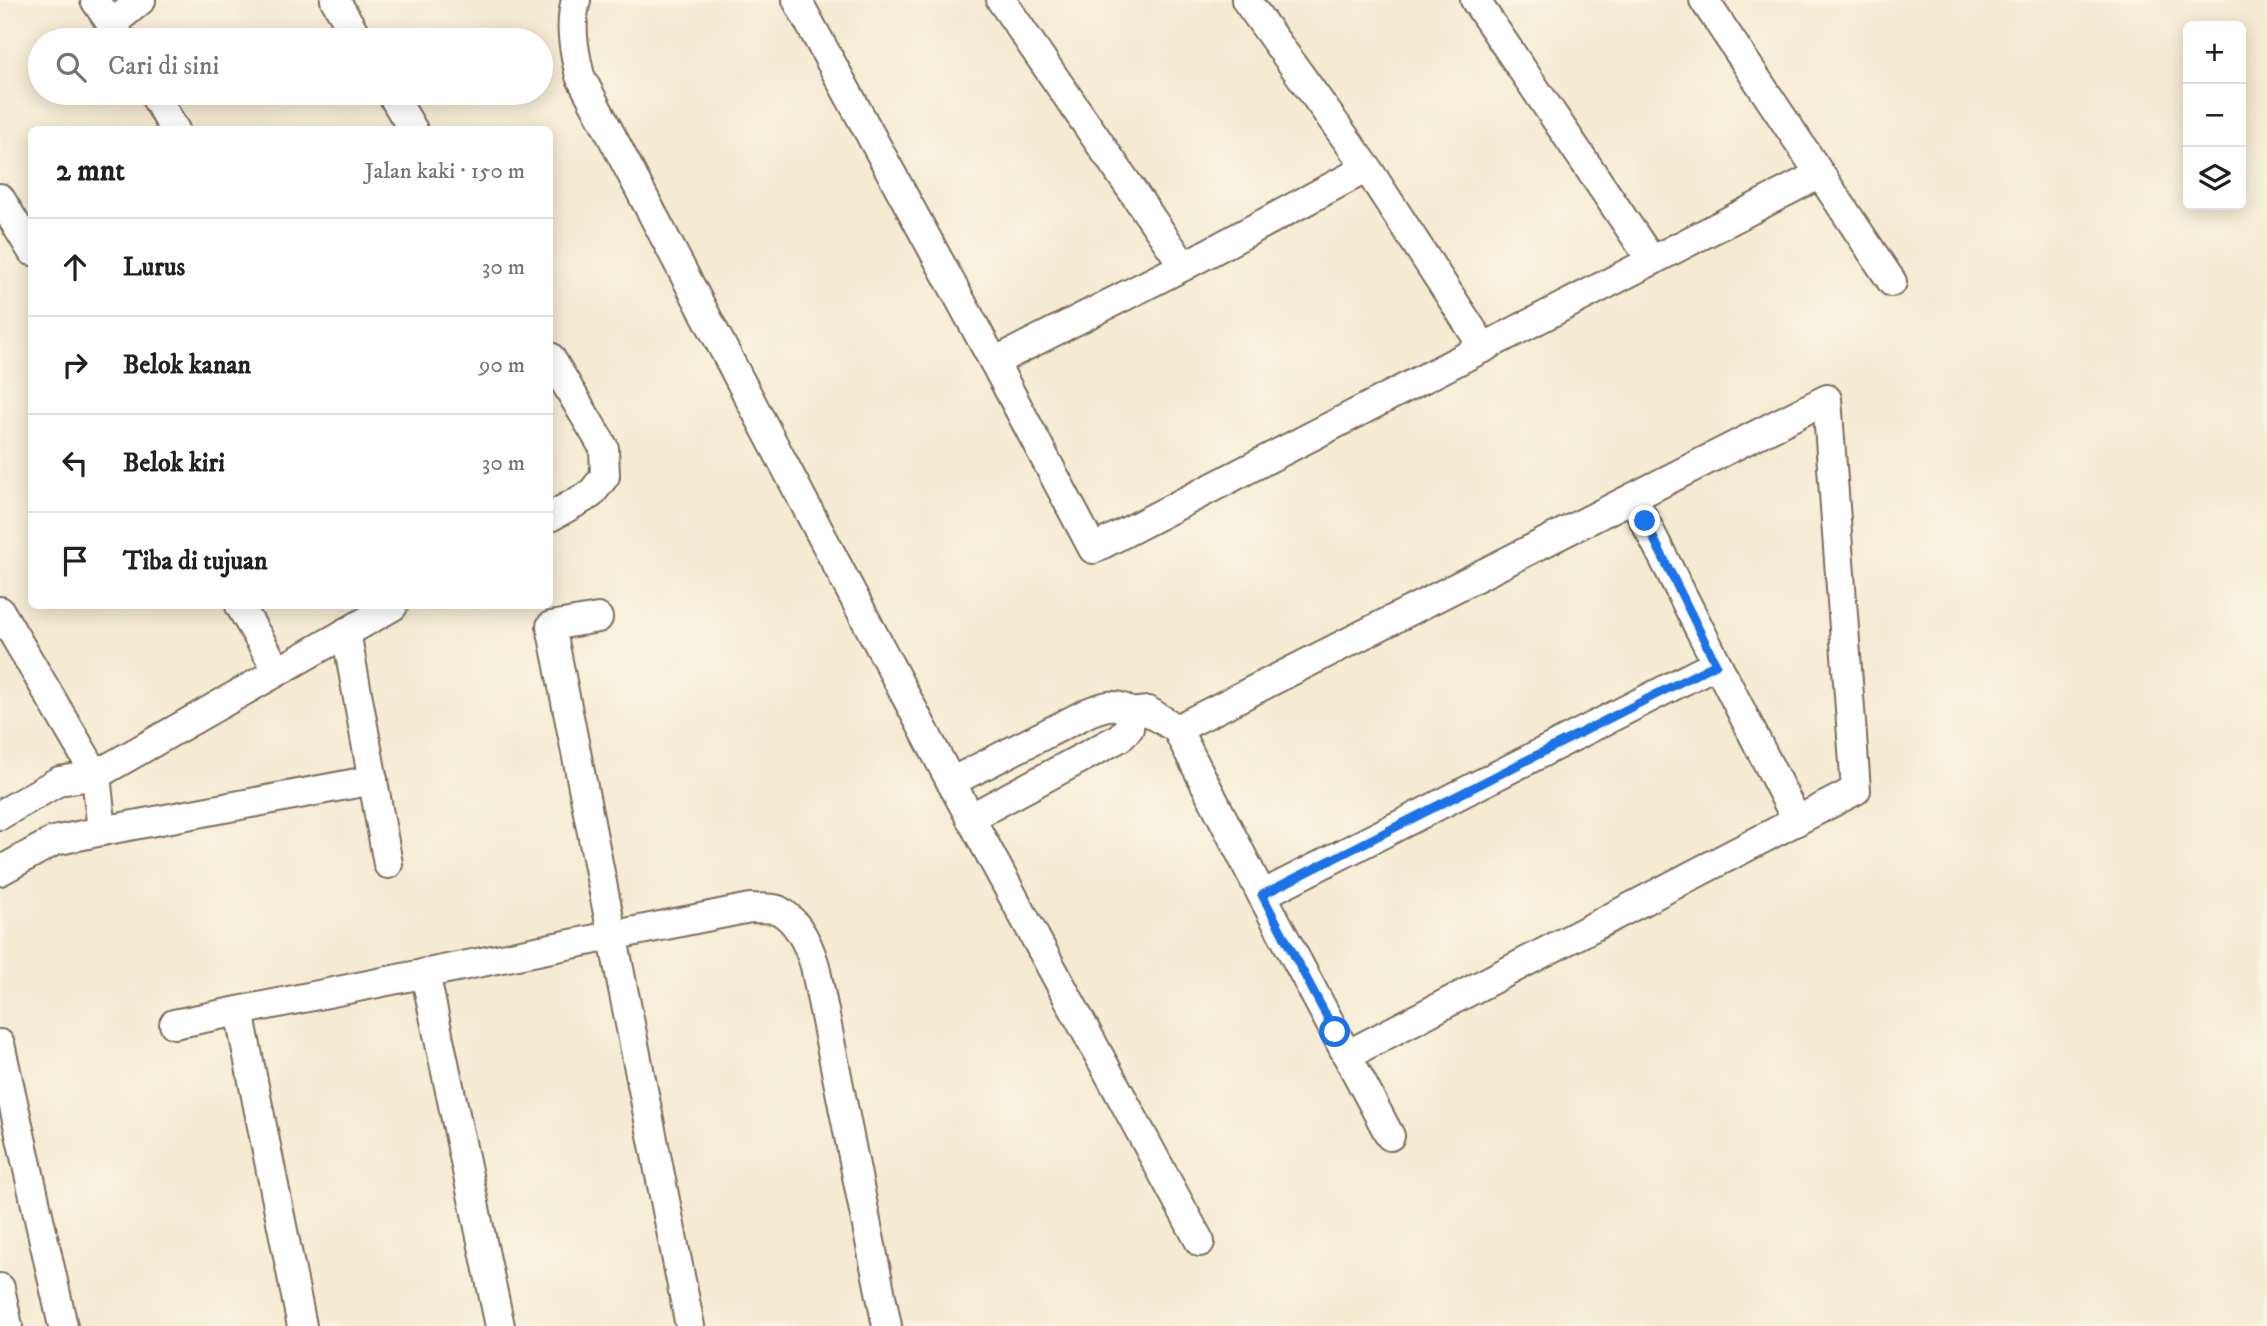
<!DOCTYPE html>
<html lang="id">
<meta charset="utf-8">
<style>
:root{--surface:#fff;--page:#f2f2f2;--text:#202124;--muted:#757577;--line:#e0e0e0}
body{margin:0;font-family:"IM FELL DW Pica",serif;background:var(--page);color:var(--text)}
.controls{position:absolute;right:21px;top:21px;display:grid;overflow:hidden;border-radius:10px;box-shadow:0 4px 18px #0003}
.controls button{width:63px;height:63px;display:grid;place-items:center;padding:0;border:0;border-bottom:2px solid var(--line);background:var(--surface);color:var(--text);font:35px sans-serif}
.stop{position:absolute;width:21px;height:21px;margin:-16px;border:5px solid #1a73e8;border-radius:50%;background:#fff}
.stop.end{background:#1a73e8;border-color:#fff;box-shadow:0 2px 7px #0008}
.list{margin:0;padding:0;list-style:none}
h2{display:flex;justify-content:space-between;align-items:center;height:91px;margin:0;padding:0 28px;font-size:30px}
h2 small{font-size:23px;font-weight:400;color:var(--muted)}
.list li{display:grid;grid-template-columns:46px 1fr auto;gap:21px;align-items:center;box-sizing:border-box;height:98px;padding:0 28px;border-top:2px solid var(--line)}
.list b{display:block;font-size:26px;white-space:nowrap}
.list em{font-size:23px;font-style:normal;color:var(--muted)}
.icon{flex:none;width:38px;height:38px;fill:none;stroke:currentColor;stroke-width:2;stroke-linecap:round;stroke-linejoin:round}
.map{position:relative;flex:none;width:2267px;height:1326px;overflow:hidden}
.search{position:absolute;background:var(--surface);box-shadow:0 4px 18px #0003;left:28px;top:28px;width:525px;height:77px;display:flex;align-items:center;gap:18px;box-sizing:border-box;padding:0 24px;border-radius:38px;color:var(--muted);font-size:26px}
.panel{position:absolute;background:var(--surface);box-shadow:0 4px 18px #0003;left:28px;top:126px;width:525px;height:483px;border-radius:10px}
.map>svg:first-child{display:block}
.lines{fill:none;stroke-linecap:round;stroke-linejoin:round}
.minor-casing{stroke:#7c6d5d;stroke-width:32}
.minor{stroke:#fff;stroke-width:28}
.route{stroke:#1a73e8;stroke-width:9}
</style>
<div class="map">
<svg width="2267" height="1326" viewBox="0 0 2267 1326">
<rect width="100%" height="100%" fill="#fcf5e5"/>
<filter id="ink" filterUnits="userSpaceOnUse"><feTurbulence type="fractalNoise" baseFrequency=".0143" numOctaves="2"/><feDisplacementMap in="SourceGraphic" scale="14" xChannelSelector="R" yChannelSelector="G"/><feConvolveMatrix kernelMatrix="1 2 1 2 8 2 1 2 1" color-interpolation-filters="sRGB"/></filter>
<filter id="wash" filterUnits="userSpaceOnUse"><feTurbulence type="fractalNoise" baseFrequency=".00686" numOctaves="4" result="noise"/><feDisplacementMap in="SourceGraphic" scale="28" xChannelSelector="R" yChannelSelector="G"/><feGaussianBlur stdDeviation="1.57" result="paint"/><feColorMatrix in="noise" values="0 0 0 0 0 0 0 0 0 0 0 0 0 0 0 0 0 1.4 0 .05"/><feComposite in="paint" operator="in"/></filter>
<g filter="url(#wash)">
<rect width="100%" height="100%" fill="#f5ead2"/>
</g>
<g filter="url(#ink)">
<g class="lines">
<defs>
<g id="minor">
<polyline points="95,0 122,40"/>
<polyline points="335,0 359,40"/>
<path d="M 576,0 C 569,26 574,50 580,76 L 951,782 L 1200,1242"/>
<polyline points="797,0 994,362 1093,549 1820,174"/>
<polyline points="1001,0 1184,266"/>
<polyline points="1246,0 1367,168 1484,348"/>
<polyline points="1475,0 1652,261"/>
<polyline points="1704,0 1892,282"/>
<polyline points="112,24 141,0"/>
<polyline points="153,93 175,130"/>
<polyline points="391,93 413,130"/>
<polyline points="0,198 32,251"/>
<polyline points="550,357 604,448 605,476 591,494 550,517"/>
<polyline points="994,362 1184,266 1367,168"/>
<polyline points="1633,498 1797,821"/>
<polyline points="240,606 278,671"/>
<polyline points="0,611 96,775 393,606"/>
<polyline points="598,618 551,626 690,1326"/>
<polyline points="346,632 388,864"/>
<polyline points="1177,729 1827,399 1856,790 1347,1055"/>
<path d="M 951,782 L 1089,712 C 1104,706 1117,701 1130,713 L 1148,711 L 1177,729 L 1262,895 L 1390,1136"/>
<polyline points="0,815 59,781 96,775 102,831 373,780"/>
<polyline points="970,818 1119,738 1129,728 1130,713"/>
<polyline points="0,871 54,841 102,831"/>
<polyline points="1262,895 1716,664"/>
<polyline points="425,973 500,1326"/>
<polyline points="239,1011 302,1326"/>
<path d="M 174,1024 L 750,908 C 758,909 770,907 778,910 C 798,920 809,946 815,966 L 887,1326"/>
<polyline points="0,1044 63,1326"/>
<polyline points="0,1288 8,1326"/>
</g>
</defs>
<use href="#minor" class="minor-casing"/>
<use href="#minor" class="minor"/>
</g>
</g>
<g class="lines" filter="url(#ink)">
<polyline class="route" points="1335,1032 1262,895 1716,664 1645,521"/>
</g>
</svg>
<div class="controls">
<button>+</button>
<button>−</button>
<button><svg class="icon" aria-label="layers" viewBox="0 0 24 24"><path d="M12 4l9 5-9 5-9-5zM3 14l9 5 9-5"/></svg></button>
</div>
<div class="stop" style="left:1335px;top:1032px"></div>
<div class="stop end" style="left:1645px;top:521px"></div>
<div class="search"><svg class="icon" aria-label="search" viewBox="0 0 24 24"><circle cx="10" cy="10" r="6"/><path d="M15 15l6 6"/></svg>Cari di sini</div>
<section class="panel">
<h2>2 mnt<small>Jalan kaki · 150 m</small></h2>
<ul class="list">
<li><svg class="icon" aria-label="ahead" viewBox="0 0 24 24"><path d="M12 20V5M6 11l6-6 6 6"/></svg><div><b>Lurus</b></div><em>30 m</em></li>
<li><svg class="icon" aria-label="right" viewBox="0 0 24 24"><path d="M7 20v-9h11M14 6l5 5-5 5"/></svg><div><b>Belok kanan</b></div><em>90 m</em></li>
<li><svg class="icon" aria-label="left" viewBox="0 0 24 24"><path d="M17 20v-9H6M10 6l-5 5 5 5"/></svg><div><b>Belok kiri</b></div><em>30 m</em></li>
<li><svg class="icon" aria-label="arrive" viewBox="0 0 24 24"><path d="M6 21V4h12l-3 4 3 4H6"/></svg><div><b>Tiba di tujuan</b></div></li>
</ul>
</section>
</div>
